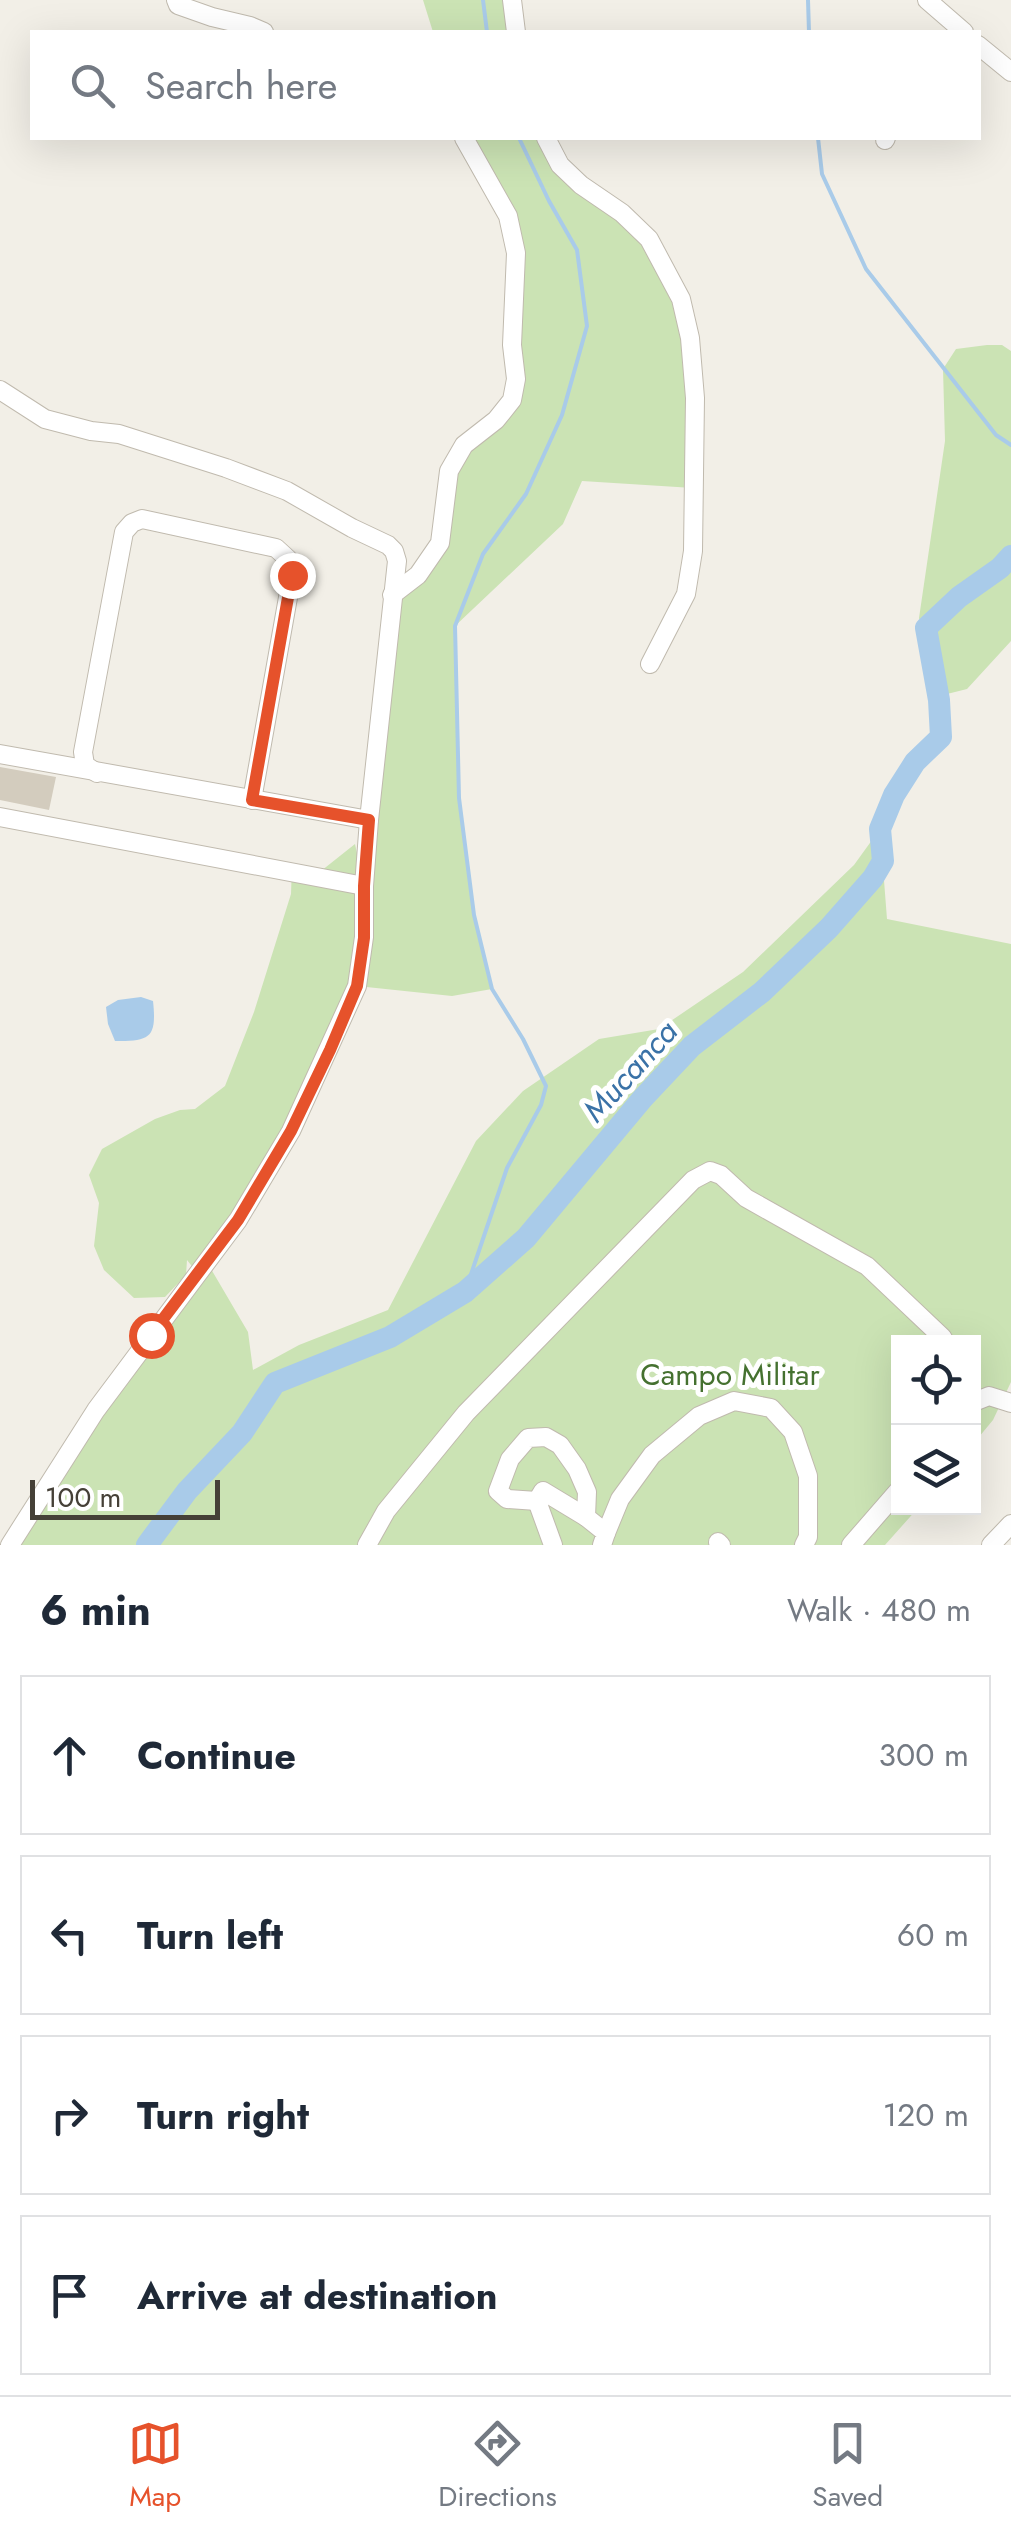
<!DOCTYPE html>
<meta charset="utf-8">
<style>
:root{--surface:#fff;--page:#f6f6f7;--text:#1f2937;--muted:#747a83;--line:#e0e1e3;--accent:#e6522b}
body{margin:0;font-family:Jost,sans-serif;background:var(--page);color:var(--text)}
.controls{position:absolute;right:30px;bottom:30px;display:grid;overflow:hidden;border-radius:0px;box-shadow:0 10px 40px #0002}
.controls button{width:90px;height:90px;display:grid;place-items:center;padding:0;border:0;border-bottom:2px solid var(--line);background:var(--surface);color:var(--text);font:50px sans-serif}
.scale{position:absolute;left:30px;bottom:25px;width:190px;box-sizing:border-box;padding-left:10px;border:5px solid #454037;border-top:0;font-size:28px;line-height:35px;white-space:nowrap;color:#454037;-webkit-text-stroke:8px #fff;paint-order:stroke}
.stop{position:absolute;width:30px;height:30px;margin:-22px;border:8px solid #e6522b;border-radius:50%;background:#fff}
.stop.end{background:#e6522b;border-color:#fff;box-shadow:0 2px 10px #0008}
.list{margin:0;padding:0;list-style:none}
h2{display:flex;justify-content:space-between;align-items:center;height:130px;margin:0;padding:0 40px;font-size:42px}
h2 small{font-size:32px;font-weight:400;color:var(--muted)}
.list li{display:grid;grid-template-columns:65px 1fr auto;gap:30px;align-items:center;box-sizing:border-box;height:160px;margin:0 20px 20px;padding:0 20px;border:2px solid var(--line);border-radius:0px}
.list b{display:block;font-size:38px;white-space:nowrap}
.list em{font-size:32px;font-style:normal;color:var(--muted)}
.icon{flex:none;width:55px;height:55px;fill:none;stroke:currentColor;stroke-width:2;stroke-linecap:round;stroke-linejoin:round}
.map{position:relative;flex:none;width:1011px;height:1545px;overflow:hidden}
.search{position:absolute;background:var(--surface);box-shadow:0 10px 40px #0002;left:30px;right:30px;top:30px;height:110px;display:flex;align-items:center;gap:25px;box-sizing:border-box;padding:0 35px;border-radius:0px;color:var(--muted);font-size:38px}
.sheet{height:850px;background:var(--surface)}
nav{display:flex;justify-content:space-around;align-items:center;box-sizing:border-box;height:140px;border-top:2px solid var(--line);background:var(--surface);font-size:28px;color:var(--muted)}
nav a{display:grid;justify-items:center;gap:5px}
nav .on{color:var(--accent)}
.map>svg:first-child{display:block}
.green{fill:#cbe3b4}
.water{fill:#a9cbe9}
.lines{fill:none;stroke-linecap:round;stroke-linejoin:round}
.stream{stroke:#a9cbe9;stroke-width:4}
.river{stroke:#a9cbe9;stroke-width:22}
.building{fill:#d3ccbe}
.minor-casing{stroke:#c0baae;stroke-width:20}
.minor{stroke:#fff;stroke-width:18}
.route{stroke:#e6522b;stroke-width:12}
.labels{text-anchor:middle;stroke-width:10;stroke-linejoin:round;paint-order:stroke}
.park-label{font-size:30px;fill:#457130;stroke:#fff}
.water-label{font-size:32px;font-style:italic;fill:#3a72a7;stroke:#fff}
</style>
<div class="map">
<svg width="1011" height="1545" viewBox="0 0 1011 1545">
<rect width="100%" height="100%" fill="#f2efe7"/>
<g class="green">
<polygon points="423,0 512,0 516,32 433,32"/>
<polygon points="467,138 546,138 560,165 622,213 681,299 693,488 582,481 563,524 455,626 459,798 474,915 492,989 452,996 357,986 211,1269 248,1332 253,1370 299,1345 388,1310 476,1141 523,1091 599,1039 659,1029 743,972 854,865 880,829 887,919 1011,944 1011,1382 993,1420 974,1443 974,1342 898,1342 898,1508 918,1508 885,1545 10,1545 198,1274 187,1260 186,1275 165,1297 134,1298 104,1270 94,1246 99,1203 89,1175 102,1149 155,1119 180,1110 195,1109 225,1086 254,1012 291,894 292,865 321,871 355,844 363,881 392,595 440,543 449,471 512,400 516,253"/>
<polygon points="987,345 1002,345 1011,351 1011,641 967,689 939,696 919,618 945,441 943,369 956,349"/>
</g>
<path class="water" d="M 141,997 L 153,1001 C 157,1038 150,1041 115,1041 L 108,1024 L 106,1007 L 118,1000 Z"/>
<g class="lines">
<g class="stream">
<polyline points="483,0 487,32"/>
<polyline points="808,0 809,32"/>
<polyline points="818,138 822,174 866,269 996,435 1011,445"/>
<polyline points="465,1292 507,1168 541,1105 546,1086 523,1039 492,989 474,915 459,798 455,626 483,554 526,494 562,415 587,326 577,250 549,201 519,138"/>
</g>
<polyline class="river" points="147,1545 187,1491 242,1433 275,1383 390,1337 465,1292 526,1238 643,1098 692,1046 762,992 829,928 873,878 883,861 880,829 894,795 915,762 941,737 939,700 926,628 959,597 1000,568 1011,556"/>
</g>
<polygon class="building" points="0,767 56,777 49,810 0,800"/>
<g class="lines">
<defs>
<g id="minor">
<polyline points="176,0 178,5 212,17 250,26 264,32"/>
<polyline points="512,0 516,32"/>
<polyline points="927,0 964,32"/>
<polyline points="978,45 1011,72"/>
<polyline points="546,138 560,165 581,185 622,213 649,239 681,299 690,338 695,398 693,551 686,594 650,664"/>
<polyline points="885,140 886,138"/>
<polyline points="0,390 45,419 91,431 119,434 226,468 287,491 352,528 388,545 394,551 397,561 369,820 364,886 364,937 357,986 291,1131 238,1220 96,1410 10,1545"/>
<polyline points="392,595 418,575 440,543 449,471 464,445 496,420 512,400 516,379 512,345 516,253 508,216 464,138"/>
<polyline points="0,754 369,820"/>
<polyline points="97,773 85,765 83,752 124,532 132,523 142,519 276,548 288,559 292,575 252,800"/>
<polyline points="0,817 364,886"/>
<polyline points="974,1402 989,1396 1011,1403"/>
<polyline points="537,1501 507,1499 498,1491 510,1459 528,1438 546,1437 560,1445 577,1469 587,1492 586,1517 606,1533 602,1545"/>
<polyline points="606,1533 620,1499 652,1455 699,1416 734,1401 771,1408 793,1432 808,1476 808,1537 804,1545"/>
<polyline points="718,1542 721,1545"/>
<polyline points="367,1545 386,1511 466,1413 693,1180 710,1171 721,1175 746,1198 867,1266 942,1337 945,1342"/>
<polyline points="553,1545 537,1501 543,1491 586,1517"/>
<polyline points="851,1545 898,1491"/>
<polyline points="991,1545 1011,1524"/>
</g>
</defs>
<use href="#minor" class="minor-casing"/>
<use href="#minor" class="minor"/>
</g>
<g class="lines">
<polyline class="route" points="151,1335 238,1220 291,1131 330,1050 357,986 364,938 364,886 369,820 252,800 292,575"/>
</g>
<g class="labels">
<g class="park-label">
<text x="730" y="1385">Campo Militar</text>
</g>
<g class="water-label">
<text transform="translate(630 1071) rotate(-48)" y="11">Mucanca</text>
</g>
</g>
</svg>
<div class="controls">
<button><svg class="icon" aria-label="locate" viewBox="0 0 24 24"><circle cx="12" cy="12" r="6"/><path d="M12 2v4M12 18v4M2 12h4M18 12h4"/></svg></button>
<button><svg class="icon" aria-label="layers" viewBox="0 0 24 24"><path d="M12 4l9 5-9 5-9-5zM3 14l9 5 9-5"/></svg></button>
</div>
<div class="scale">100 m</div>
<div class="stop" style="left:151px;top:1335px"></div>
<div class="stop end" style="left:292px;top:575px"></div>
<div class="search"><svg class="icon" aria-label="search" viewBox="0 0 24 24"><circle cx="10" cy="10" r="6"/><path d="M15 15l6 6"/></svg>Search here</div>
</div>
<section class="sheet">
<h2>6 min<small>Walk · 480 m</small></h2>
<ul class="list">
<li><svg class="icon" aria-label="ahead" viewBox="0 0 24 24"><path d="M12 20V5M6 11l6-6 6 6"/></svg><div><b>Continue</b></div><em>300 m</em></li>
<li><svg class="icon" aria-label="left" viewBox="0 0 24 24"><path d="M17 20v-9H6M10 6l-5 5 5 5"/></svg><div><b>Turn left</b></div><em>60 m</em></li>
<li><svg class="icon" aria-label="right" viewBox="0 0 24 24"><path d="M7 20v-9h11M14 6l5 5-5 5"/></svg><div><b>Turn right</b></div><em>120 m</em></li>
<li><svg class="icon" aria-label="arrive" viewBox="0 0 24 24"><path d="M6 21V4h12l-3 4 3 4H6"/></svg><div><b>Arrive at destination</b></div></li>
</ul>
</section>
<nav>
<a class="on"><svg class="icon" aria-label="map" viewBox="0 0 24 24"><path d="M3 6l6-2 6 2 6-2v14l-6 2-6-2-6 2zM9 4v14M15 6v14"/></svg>Map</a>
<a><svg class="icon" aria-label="directions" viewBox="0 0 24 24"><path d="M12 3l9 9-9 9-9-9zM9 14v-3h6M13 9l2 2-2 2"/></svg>Directions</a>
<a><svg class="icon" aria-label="saved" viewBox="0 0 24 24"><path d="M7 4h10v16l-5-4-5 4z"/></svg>Saved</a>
</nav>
